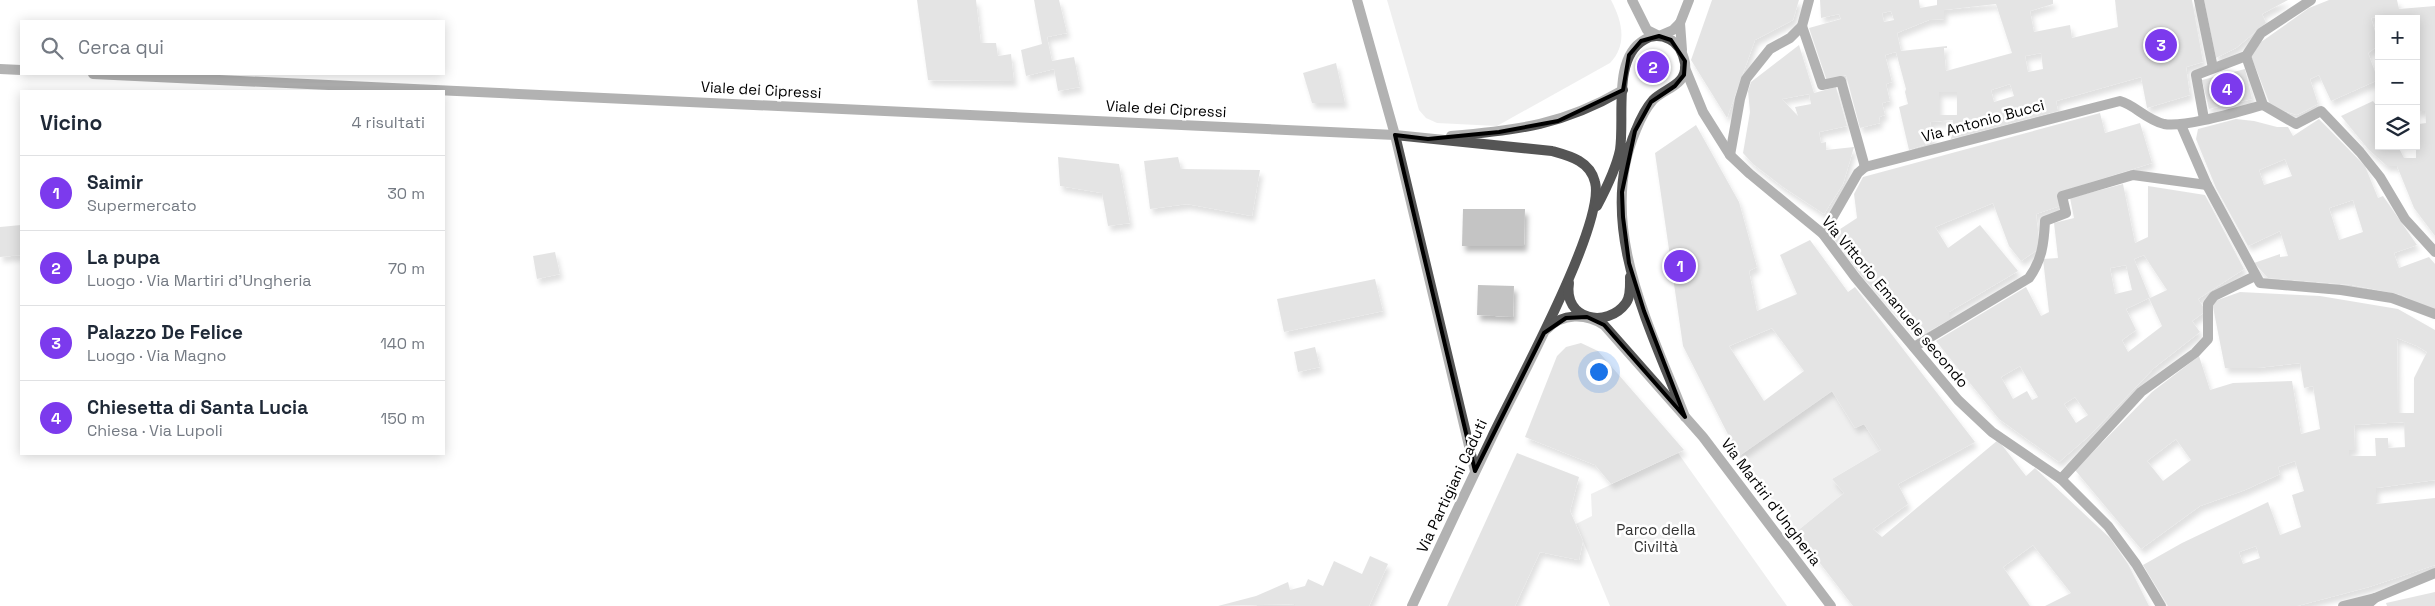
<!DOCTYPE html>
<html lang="it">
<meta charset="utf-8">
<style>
:root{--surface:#fff;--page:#f6f6f7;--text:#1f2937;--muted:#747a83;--line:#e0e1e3;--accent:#7c3aed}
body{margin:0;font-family:"Space Grotesk",sans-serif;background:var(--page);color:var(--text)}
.controls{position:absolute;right:15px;top:15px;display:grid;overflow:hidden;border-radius:0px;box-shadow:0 2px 12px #0003}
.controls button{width:45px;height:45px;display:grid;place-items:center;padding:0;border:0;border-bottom:1px solid var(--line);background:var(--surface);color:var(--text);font:25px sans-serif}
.you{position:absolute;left:1598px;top:371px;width:18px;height:18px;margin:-12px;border:4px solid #fff;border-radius:50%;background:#1a73e8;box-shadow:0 0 0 8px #1a73e833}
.badge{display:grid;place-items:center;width:32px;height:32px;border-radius:50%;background:var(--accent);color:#fff;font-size:16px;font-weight:700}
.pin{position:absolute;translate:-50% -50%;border:2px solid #fff;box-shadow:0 1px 5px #0006}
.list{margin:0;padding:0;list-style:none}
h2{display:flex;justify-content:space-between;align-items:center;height:65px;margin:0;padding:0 20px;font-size:21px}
h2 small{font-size:16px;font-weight:400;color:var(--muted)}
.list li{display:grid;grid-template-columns:32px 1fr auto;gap:15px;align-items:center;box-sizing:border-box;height:75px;padding:0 20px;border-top:1px solid var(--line)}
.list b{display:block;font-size:19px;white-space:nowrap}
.list p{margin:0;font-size:16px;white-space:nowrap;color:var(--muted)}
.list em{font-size:16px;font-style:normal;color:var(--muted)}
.icon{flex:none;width:28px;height:28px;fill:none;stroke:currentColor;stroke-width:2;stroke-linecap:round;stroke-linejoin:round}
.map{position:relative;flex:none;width:2435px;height:606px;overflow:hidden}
.search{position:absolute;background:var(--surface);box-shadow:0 2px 12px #0003;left:20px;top:20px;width:425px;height:55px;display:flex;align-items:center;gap:12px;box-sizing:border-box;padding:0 18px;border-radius:0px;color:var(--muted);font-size:19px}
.panel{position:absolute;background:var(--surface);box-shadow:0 2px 12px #0003;left:20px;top:90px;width:425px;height:365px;border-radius:0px}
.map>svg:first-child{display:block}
.green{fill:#dcdcdc}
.building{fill:#c4c4c4;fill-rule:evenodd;filter:url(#shadow)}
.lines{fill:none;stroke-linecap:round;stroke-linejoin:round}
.pedestrian{stroke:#555;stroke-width:10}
.minor{stroke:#555;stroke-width:10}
.tertiary{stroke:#555;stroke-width:10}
.marked{fill:none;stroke:#000;stroke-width:4;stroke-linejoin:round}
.labels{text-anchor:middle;stroke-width:5;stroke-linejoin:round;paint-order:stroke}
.street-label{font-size:15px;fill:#000;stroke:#fff}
.park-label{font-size:15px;fill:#333;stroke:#fff}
</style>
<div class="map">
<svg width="2435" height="606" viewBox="0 0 2435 606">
<defs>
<filter id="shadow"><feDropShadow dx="3" dy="5.5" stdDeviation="2.5" flood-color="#0004"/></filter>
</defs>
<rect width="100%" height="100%" fill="#fff"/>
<g class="green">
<path d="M 1387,0 L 1611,0 C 1622,21 1628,44 1610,63 L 1497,126 L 1437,123 L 1426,118 L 1419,110 Z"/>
<polygon points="1832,391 1855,428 1864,424 1881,450 1832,479 1844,493 1796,532 1739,456"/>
<polygon points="1678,453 1787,606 1610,606 1576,524 1592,516 1591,494"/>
</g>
<g class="building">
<polygon points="917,0 976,0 981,43 996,43 998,56 1011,54 1014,81 928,80"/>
<polygon points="1034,0 1059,0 1067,33 1047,37 1052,61 1074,57 1080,87 1058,91 1054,69 1026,76 1021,50 1042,44"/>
<polygon points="1712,0 1799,0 1793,20 1755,40 1727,118 1691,60"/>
<path d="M 1820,0 L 1919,0 L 1920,8 L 1937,5 L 1937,0 L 2053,0 L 2053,4 L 2030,11 L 2034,32 L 2070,25 L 2072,38 L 2118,27 L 2115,0 L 2192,0 L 2203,62 L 2186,67 L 2190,95 L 2147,108 L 2141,77 L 2056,101 L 2058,111 L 1951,139 L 1953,120 L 1930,122 L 1933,142 L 1909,150 L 1899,107 L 1908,104 L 1905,92 L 1906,89 L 1896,52 L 1885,55 L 1892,82 L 1886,84 L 1890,101 L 1882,103 L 1885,115 L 1879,117 L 1880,123 L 1860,128 L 1846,75 L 1827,81 L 1809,28 L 1841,19 L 1839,14 L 1821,18 ZM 1996,4 L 2012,53 L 1946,71 L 1944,48 L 1947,48 L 1947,46 L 1901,51 L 1897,33 L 1929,20 L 1944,19 L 1944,10 ZM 1891,11 L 1894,20 L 1884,22 L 1882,13 ZM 2041,53 L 2043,69 L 2028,72 L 2025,56 ZM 2010,84 L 2014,96 L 1994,102 L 1991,90 ZM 1939,92 L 1957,92 L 1957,115 L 1939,115 Z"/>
<polygon points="2204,0 2288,0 2262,14 2266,23 2236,48 2216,58"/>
<polygon points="2329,0 2397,0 2399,9 2435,6 2435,236 2414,208 2397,166 2387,166 2368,149 2341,116 2373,101 2379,109 2379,146 2398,146 2404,158 2416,158 2416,140 2420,140 2419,124 2426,123 2425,111 2416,111 2416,19 2381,19 2381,16 2371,18 2379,45 2368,53 2378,80 2331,101 2319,75 2310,79 2318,104 2297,115 2271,107 2251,56 2261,42 2309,8"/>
<path d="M 1799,45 L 1814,93 L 1836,87 L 1847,126 L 1819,132 L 1821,143 L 1826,142 L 1826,150 L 1854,147 L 1843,184 L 1824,214 L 1783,187 L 1753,164 L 1743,153 L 1750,112 L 1748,91 L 1751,82 ZM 1809,94 L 1811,104 L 1795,107 L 1798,116 L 1782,99 Z"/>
<polygon points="1336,63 1345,103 1312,103 1303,73"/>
<polygon points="2245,69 2252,99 2209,109 2202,80"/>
<polygon points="2100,113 2105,133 2140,123 2152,163 2057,193 2060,206 2036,214 2040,248 2021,261 2009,246 1993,203 1935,227 1948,248 1980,225 2018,271 1949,312 1949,320 1918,337 1862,277 1831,235 1857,218 1854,194 1863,177"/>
<path d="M 2236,119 L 2254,121 L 2277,127 L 2288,127 L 2293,136 L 2319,119 L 2365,166 L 2378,198 L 2383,196 L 2417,245 L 2394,253 L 2399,268 L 2429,257 L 2435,264 L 2435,313 L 2402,295 L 2352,285 L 2268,278 L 2254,263 L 2280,254 L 2280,257 L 2288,256 L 2280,231 L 2248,246 L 2216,188 L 2196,139 L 2198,129 ZM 2285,159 L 2292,176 L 2264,185 L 2259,170 ZM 2353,200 L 2363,232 L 2339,240 L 2329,208 Z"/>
<path d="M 1696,125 L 1739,202 L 1757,267 L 1749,271 L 1757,311 L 1797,294 L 1780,255 L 1810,240 L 1848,292 L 1855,287 L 1975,442 L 1898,484 L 1908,504 L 1873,529 L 1882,537 L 1998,440 L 2026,476 L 2035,468 L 2110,538 L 2128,564 L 2149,606 L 2045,606 L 2071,593 L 2033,545 L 2003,567 L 2030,606 L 1853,606 L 1796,532 L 1844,493 L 1832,479 L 1881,450 L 1864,424 L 1855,428 L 1832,391 L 1739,456 L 1683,346 L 1655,153 ZM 1772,328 L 1804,371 L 1764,401 L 1729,346 Z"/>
<polygon points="1058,157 1119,164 1130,223 1108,226 1102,193 1060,186"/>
<polygon points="1178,157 1181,169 1260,170 1252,216 1187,204 1150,209 1144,161"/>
<path d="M 2123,184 L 2135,243 L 2148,237 L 2148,186 L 2205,195 L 2244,269 L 2198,299 L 2206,311 L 2192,321 L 2200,332 L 2154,368 L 2089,436 L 2059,462 L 1999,419 L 1936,341 L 2026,287 L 2041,316 L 2049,312 L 2043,259 L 2058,258 L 2054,223 L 2074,218 L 2070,198 ZM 2144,255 L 2167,290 L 2150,298 L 2134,259 ZM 2126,265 L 2132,290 L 2115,294 L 2110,268 ZM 2149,298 L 2162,326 L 2128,352 L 2122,340 L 2136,330 L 2126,309 ZM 2020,366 L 2038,397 L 2032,400 L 2027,391 L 2013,399 L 2001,377 ZM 2075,397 L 2088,415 L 2076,423 L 2064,404 Z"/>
<polygon points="1463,209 1525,209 1524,246 1462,246"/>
<polygon points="21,225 21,255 0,257 0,227"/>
<polygon points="555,252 560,274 537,279 533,256"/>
<polygon points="1375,279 1383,311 1284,332 1277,299"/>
<polygon points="1478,285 1514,286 1513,317 1477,315"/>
<path d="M 2240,292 L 2320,296 L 2398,309 L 2435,330 L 2435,480 L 2376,488 L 2376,504 L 2435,498 L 2435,565 L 2369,587 L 2297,606 L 2168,606 L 2143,565 L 2182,543 L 2268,502 L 2280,535 L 2301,527 L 2292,495 L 2304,491 L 2295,461 L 2278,467 L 2280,474 L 2245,490 L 2200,506 L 2141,549 L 2075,470 L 2152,392 L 2199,356 L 2210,390 L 2233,383 L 2292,381 L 2301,434 L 2320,429 L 2313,386 L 2304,388 L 2300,363 L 2257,368 L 2225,368 L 2212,302 ZM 2397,338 L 2417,346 L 2427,352 L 2414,378 L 2414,413 L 2398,413 ZM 2404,422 L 2405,447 L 2388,448 L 2388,438 L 2375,438 L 2376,456 L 2349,456 L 2349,450 L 2355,450 L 2354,425 ZM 2176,439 L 2191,460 L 2163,481 L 2147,461 ZM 2256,546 L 2260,558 L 2243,564 L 2239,552 Z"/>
<polygon points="1581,343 1598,351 1684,450 1611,484 1595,465 1525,437 1557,356 1566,347"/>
<polygon points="1315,347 1320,367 1298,372 1294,352"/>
<polygon points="1517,453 1579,477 1570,511 1583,541 1579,560 1540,552 1515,606 1447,606"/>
<polygon points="1370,556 1388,564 1369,606 1295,606 1295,604 1218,606 1256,596 1288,582 1290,590 1305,586 1308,579 1323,586 1334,561 1362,574"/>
<polygon points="2435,592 2435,606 2387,606 2386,603"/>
</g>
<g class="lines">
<g class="pedestrian">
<polyline points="1802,26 1822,85 1841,81 1865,167"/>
<polyline points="2343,606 2375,598"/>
</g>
<g class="minor">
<polyline points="1357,0 1395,135 1475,471"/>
<polyline points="2199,0 2213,68"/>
<polyline points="2246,56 2263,105 2296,124 2321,111 2360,152 2380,177 2405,219 2435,252"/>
<polyline points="1685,68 1703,112 1730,155 1750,174 1823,234 1855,277 1958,400 1992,432 2061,479 2108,526 2136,564 2161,606"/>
<polyline points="2204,119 2196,75 2246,56 2261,33 2311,0"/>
<polyline points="2181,125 2207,185 2260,283 2341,290 2392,298 2435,314"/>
<polyline points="1730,155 1740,99 1746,79 1770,49 1790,38 1802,26 1809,0"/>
<path d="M 1823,234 L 1858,173 L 1865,167 L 2120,101 C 2135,105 2145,119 2164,124 C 2184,128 2240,111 2263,105"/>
<path d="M 1914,347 L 2029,278 C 2042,260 2044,243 2045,221 L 2066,213 L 2062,196 L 2133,175 L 2207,185"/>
<polyline points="2061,479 2141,392 2195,353 2208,339 2208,304 2214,296 2255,276"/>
<polyline points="2366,606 2375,598 2435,573"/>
</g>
<g class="tertiary">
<polyline points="1632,0 1647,30 1659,36 1673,30 1680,23"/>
<polyline points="1682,50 1680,23 1689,0"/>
<polyline points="0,69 21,70"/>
<path d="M 93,74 L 1395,135 L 1552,151 C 1570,156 1590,161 1595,182 C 1606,224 1513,392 1492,437 C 1465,493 1438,550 1412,606"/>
<path d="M 1451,136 C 1519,130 1563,125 1623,90"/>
<path d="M 1597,206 C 1606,189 1616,169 1620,150 C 1625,118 1612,58 1644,40 C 1651,35 1661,35 1669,39 C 1678,43 1683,53 1685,63 C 1688,85 1665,88 1653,100 C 1646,108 1640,120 1636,130 C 1595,225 1651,329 1685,417"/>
<path d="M 1569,283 C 1563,320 1607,329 1626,303 C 1631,296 1630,285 1630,277"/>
<path d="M 1547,329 C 1562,313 1586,313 1604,325 L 1703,437 L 1831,606"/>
</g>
</g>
<path d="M0 0H2435V606H0ZM 1659,36 L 1671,40 L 1685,61 L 1684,75 L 1675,86 L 1651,102 L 1635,131 L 1622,192 L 1623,217 L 1629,263 L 1644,311 L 1685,417 L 1604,325 L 1587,317 L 1566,318 L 1544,333 L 1475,471 L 1395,135 L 1428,139 L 1499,132 L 1558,121 L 1623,90 L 1629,55 L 1641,41 Z" fill="#fff" fill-opacity=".55" fill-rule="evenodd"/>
<path class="marked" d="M 1659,36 L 1671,40 L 1685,61 L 1684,75 L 1675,86 L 1651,102 L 1635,131 L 1622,192 L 1623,217 L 1629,263 L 1644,311 L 1685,417 L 1604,325 L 1587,317 L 1566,318 L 1544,333 L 1475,471 L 1395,135 L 1428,139 L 1499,132 L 1558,121 L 1623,90 L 1629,55 L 1641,41 Z"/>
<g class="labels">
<g class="street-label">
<text transform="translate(761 90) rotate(3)" y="5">Viale dei Cipressi</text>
<text transform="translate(1166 109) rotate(3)" y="5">Viale dei Cipressi</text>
<text transform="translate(1983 121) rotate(-15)" y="5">Via Antonio Bucci</text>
<text transform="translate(1895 302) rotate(50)" y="5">Via Vittorio Emanuele secondo</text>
<text transform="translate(1452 486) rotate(-65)" y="5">Via Partigiani Caduti</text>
<text transform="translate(1771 502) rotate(53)" y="5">Via Martiri d'Ungheria</text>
</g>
<g class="park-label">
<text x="1656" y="535">Parco della<tspan x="1656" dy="17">Civiltà</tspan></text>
</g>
</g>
</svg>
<div class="controls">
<button>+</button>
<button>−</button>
<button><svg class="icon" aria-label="layers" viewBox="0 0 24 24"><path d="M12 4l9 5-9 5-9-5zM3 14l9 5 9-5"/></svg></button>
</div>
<div class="you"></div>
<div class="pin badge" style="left:1680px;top:266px">1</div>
<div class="pin badge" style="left:1653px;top:67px">2</div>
<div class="pin badge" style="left:2161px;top:45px">3</div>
<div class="pin badge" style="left:2227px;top:89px">4</div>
<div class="search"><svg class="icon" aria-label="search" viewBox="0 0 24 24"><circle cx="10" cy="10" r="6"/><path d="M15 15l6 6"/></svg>Cerca qui</div>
<section class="panel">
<h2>Vicino<small>4 risultati</small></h2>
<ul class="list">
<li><span class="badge">1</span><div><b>Saimir</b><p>Supermercato</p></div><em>30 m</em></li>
<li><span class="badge">2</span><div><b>La pupa</b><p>Luogo · Via Martiri d'Ungheria</p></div><em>70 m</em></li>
<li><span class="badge">3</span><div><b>Palazzo De Felice</b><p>Luogo · Via Magno</p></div><em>140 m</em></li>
<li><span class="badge">4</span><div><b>Chiesetta di Santa Lucia</b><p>Chiesa · Via Lupoli</p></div><em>150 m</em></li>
</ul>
</section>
</div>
